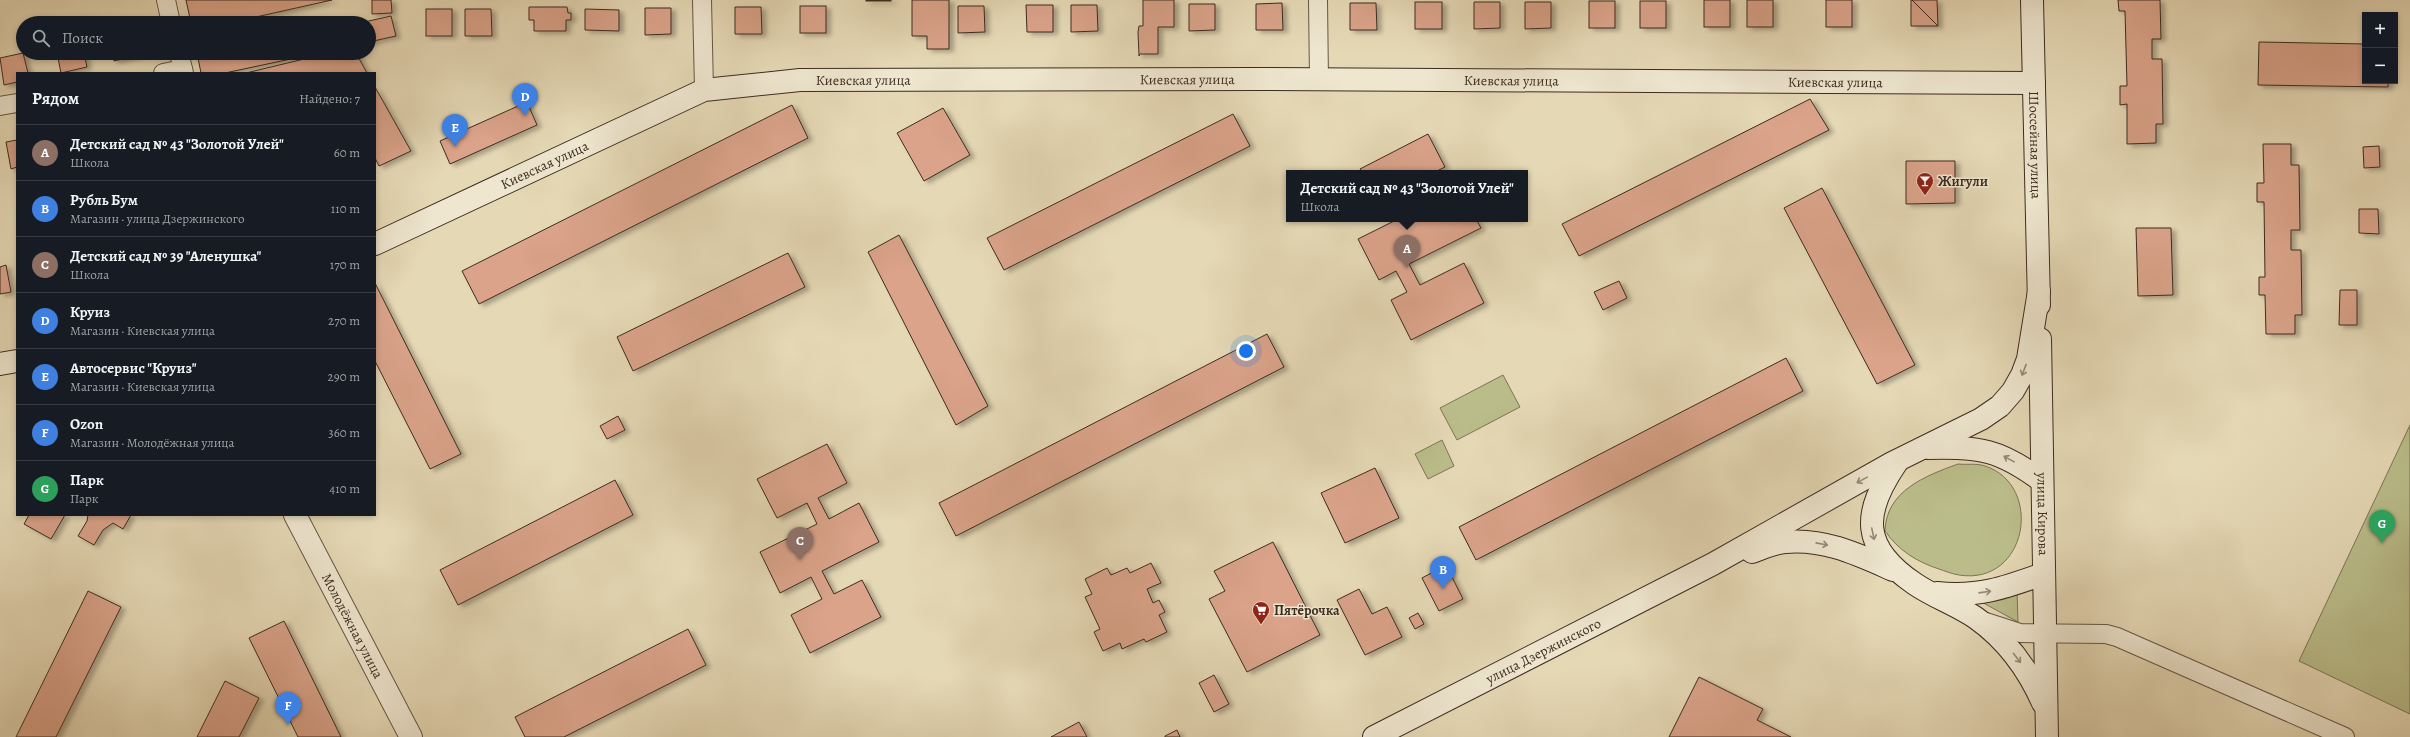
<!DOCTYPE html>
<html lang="ru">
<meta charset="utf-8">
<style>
:root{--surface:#171b24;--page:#20242c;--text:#f1f3f6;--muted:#9ea1a6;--line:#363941;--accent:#1a73e8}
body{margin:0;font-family:Alegreya,serif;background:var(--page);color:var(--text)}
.controls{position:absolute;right:12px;top:12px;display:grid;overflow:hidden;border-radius:0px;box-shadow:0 2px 6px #0003}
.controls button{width:36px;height:36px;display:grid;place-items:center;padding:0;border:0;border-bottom:1px solid var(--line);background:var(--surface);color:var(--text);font:20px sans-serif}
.you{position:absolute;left:1246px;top:351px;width:14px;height:14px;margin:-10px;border:3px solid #fff;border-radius:50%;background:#1a73e8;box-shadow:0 0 0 6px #1a73e833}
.badge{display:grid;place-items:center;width:26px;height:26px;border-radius:50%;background:var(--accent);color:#fff;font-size:13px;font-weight:700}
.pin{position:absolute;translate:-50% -33px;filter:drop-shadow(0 1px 2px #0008)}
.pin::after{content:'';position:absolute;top:21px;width:14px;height:12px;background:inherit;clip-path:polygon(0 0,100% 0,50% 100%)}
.popup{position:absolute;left:1286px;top:170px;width:242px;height:52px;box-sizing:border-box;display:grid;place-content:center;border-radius:0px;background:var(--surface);filter:drop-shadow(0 1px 3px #0005);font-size:13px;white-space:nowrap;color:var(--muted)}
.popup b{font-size:15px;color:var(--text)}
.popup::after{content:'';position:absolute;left:50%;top:100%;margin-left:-8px;border:8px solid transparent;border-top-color:var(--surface)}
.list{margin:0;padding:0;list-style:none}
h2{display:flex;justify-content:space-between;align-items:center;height:52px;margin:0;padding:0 16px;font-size:17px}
h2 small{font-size:13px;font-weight:400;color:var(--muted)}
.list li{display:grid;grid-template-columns:26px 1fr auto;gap:12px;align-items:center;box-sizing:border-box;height:56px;padding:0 16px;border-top:1px solid var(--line)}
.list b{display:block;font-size:15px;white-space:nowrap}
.list p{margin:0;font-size:13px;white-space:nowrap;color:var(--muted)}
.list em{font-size:13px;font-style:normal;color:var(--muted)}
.icon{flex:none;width:22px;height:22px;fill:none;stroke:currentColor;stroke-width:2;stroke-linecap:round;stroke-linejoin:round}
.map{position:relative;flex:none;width:2410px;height:737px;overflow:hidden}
.search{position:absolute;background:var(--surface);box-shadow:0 2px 6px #0003;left:16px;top:16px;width:360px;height:44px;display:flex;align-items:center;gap:10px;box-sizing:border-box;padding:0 14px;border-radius:22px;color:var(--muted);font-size:15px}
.panel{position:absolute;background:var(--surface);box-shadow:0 2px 6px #0003;left:16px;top:72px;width:360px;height:444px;border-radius:0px}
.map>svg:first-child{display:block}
.green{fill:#babd8a;stroke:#7c7454}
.building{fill:#daa38a;stroke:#3d2c1f;filter:url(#shadow)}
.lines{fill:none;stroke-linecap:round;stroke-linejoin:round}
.minor-casing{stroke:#675744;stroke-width:20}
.tertiary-casing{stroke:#675744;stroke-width:24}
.secondary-casing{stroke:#3d2c1f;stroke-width:24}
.minor{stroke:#eee6cf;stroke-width:18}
.tertiary{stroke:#eee6cf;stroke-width:22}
.secondary{stroke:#eee6cf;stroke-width:22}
.oneway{stroke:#968977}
.labels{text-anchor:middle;stroke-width:3;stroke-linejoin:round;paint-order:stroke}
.street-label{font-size:14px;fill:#3d2c1f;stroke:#eee6cf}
.poi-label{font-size:14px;font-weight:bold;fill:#3d2c1f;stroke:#eee6cf;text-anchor:start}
</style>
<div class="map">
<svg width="2410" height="737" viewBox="0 0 2410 737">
<defs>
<filter id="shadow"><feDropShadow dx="4.5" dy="2.5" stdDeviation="2" flood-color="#0004"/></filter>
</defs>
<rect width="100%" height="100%" fill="#e5d8b5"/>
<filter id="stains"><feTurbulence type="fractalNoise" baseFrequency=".005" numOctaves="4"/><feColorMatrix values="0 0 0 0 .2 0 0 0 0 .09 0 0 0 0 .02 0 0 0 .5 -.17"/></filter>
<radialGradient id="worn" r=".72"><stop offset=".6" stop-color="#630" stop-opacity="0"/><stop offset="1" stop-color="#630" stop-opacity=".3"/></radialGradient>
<g class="green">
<polygon points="1503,375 1520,407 1457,440 1440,408"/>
<polygon points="2410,425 2410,714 2299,661"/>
<polygon points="1442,440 1454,466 1428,479 1415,454"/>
<path d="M 1958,464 C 1966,465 1977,463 1985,466 C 2044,485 2028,586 1959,575 C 1952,574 1945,571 1939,569 C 1917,562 1898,550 1885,531 C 1886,491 1925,476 1958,464 Z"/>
<polygon points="2017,591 2018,622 1978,600"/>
</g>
<g class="building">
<polygon points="186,0 332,0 229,23 191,23"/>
<polygon points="372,0 391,0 392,13 372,14"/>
<rect x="866" y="0" width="25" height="1"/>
<polygon points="912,0 949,0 949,49 927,49 927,36 912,36"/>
<polygon points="1143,0 1174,0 1174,27 1158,27 1158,54 1140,54 1139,56 1138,32 1139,26 1143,26"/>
<rect x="1704" y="0" width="26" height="27"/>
<rect x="1747" y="0" width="26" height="27"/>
<rect x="1826" y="0" width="26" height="27"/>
<polygon points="1911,0 1912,0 1938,26 1911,26"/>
<polygon points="1912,0 1937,0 1938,26"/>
<polygon points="2118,0 2160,0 2161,39 2152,39 2152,59 2162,59 2163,124 2156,124 2156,143 2127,144 2127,104 2120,105 2120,86 2127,86 2125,11 2119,11"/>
<rect x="1589" y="1" width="26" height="27"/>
<rect x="1640" y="1" width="26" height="27"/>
<rect x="1415" y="2" width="27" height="27"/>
<polygon points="1474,2 1500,2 1500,28 1474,29"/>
<polygon points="1525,2 1551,2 1551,28 1525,29"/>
<polygon points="1282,3 1283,30 1256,30 1256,4"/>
<polygon points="1350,3 1376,3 1377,30 1350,30"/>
<polygon points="1189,4 1215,4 1215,30 1189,31"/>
<polygon points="1026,5 1053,5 1053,32 1027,32"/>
<polygon points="1071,5 1097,5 1098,31 1071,32"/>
<rect x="800" y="6" width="26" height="27"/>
<polygon points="958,6 984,6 985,32 958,33"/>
<polygon points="529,7 567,7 568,13 571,13 571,20 566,20 566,31 534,31 534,20 529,20"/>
<polygon points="735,7 761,7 762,34 735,34"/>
<polygon points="645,8 671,8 671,34 645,35"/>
<rect x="426" y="9" width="26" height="27"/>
<polygon points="465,9 491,9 492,36 465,36"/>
<polygon points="585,9 619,10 619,31 585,30"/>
<polygon points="391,16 396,36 369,42 369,23 360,23"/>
<polygon points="2259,42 2365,44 2365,81 2388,81 2388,87 2258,85"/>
<polygon points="23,53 28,73 17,73 17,82 4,85 0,58"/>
<polygon points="57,53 84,53 87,67 61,73"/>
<polygon points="112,53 139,53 140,55 114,61"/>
<polygon points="219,53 319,53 225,73 201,73 198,58"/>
<polygon points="329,53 356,53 367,73 246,73"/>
<polygon points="375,87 411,151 379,166 375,158"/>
<polygon points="1810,99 1829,130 1579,256 1562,224"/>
<polygon points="527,102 537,125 450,164 440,141"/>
<polygon points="792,105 808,138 479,304 462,271"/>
<polygon points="943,108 970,155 924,181 897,133"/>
<polygon points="1233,114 1250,146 1004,270 987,238"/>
<polygon points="1428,134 1445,167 1433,173 1363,173 1360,169"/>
<polygon points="17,140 17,167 11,169 6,142"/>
<polygon points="2263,144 2291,144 2291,165 2299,165 2300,230 2291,230 2291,250 2301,250 2302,315 2295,315 2295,334 2266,334 2265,295 2259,295 2259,277 2265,277 2264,202 2257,202 2257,183 2264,183"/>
<polygon points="2379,146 2380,167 2364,168 2363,147"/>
<polygon points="1906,161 1955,161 1955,203 1906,204"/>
<polygon points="1822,188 1915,365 1877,384 1784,208"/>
<polygon points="2359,209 2378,209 2379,234 2359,233"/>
<polygon points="1398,219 1476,219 1481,228 1409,264 1420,285 1464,263 1484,303 1411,340 1391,300 1407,292 1396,271 1379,280 1358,239"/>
<polygon points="2136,228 2171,228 2173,295 2138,296"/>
<polygon points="899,235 988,406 956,425 868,252"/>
<polygon points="788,253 805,287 633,371 617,337"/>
<polygon points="6,265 11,292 0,294 0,267"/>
<polygon points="1619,281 1627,298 1603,310 1594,292"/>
<polygon points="375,283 461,454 430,469 375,361"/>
<polygon points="2340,290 2357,290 2357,325 2339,325"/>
<polygon points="1267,334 1284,367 956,536 939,503"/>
<polygon points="1786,358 1803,391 1476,560 1459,527"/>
<polygon points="618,416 625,430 607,439 600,426"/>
<polygon points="827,444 847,483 818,498 829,519 859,503 879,542 822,571 834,594 862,580 881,617 810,653 791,615 822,599 811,577 780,593 760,552 817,524 807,503 777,518 757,479"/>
<polygon points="1375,468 1399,518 1345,543 1321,493"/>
<polygon points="615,480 633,515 458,605 440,570"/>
<polygon points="29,515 65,515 51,539 24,524"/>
<polygon points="88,515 131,515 123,529 113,523 103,530 94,545 78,536 87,521"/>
<polygon points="1273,542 1320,635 1247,672 1209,599 1225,591 1214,571"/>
<polygon points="1151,563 1161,583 1147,589 1153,603 1159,600 1165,612 1159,615 1167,632 1146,642 1144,639 1122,649 1120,643 1103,651 1094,632 1100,629 1085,597 1092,594 1085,579 1107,568 1111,575 1127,568 1130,573"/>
<polygon points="1446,565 1463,599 1439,611 1422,578"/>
<polygon points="1359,589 1372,614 1387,607 1402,637 1365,655 1337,600"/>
<polygon points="88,591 121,607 56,737 16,737"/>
<polygon points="1418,613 1424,624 1415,629 1409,618"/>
<polygon points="284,621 341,737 298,737 249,638"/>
<polygon points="688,629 706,665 564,737 525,737 515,717"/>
<polygon points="1214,675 1229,704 1214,712 1199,683"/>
<polygon points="1699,677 1763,709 1757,720 1791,737 1669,737"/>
<polygon points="225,681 259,698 239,737 197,737"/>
<polygon points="1079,722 1087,737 1051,737"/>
<polygon points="1177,730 1180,737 1165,737 1165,736"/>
</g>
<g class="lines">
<defs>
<g id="minor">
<polyline points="166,0 171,23"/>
<polyline points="702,0 704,90"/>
<polyline points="1318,0 1319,80"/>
<polyline points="179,53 184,73"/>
<polyline points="163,73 183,69"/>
<polyline points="0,106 17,103"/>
<polyline points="1983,621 2020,633 2106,634 2117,637 2345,737"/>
</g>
<g id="tertiary">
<path id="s1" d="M 295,515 L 411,737"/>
</g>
<g id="secondary">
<path id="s2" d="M 2032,0 L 2039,305"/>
<path id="s3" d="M 375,244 L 704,90 L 800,80 L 1258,79 L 2034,83"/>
<path id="s4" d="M 2040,339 L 2047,737"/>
<polyline points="0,364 17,361"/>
<path d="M 1928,448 C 1980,447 1999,449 2042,481"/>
<path d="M 1897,462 C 1862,513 1860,547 1915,584 C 1934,597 1957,605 1976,618 C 2007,640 2028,669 2043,703"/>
<path d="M 1752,552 C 1763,548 1774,543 1785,542 C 1824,538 1859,555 1893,570"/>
<path d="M 1937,593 C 1979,597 2004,588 2043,574"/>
<path id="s5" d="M 1374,737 L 1713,564 L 1892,463 L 1981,419 L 2000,406 L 2013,391 L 2022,375 L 2028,359 L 2039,291"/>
</g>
</defs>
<use href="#minor" class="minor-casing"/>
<use href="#tertiary" class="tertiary-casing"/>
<use href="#secondary" class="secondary-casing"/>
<use href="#minor" class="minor"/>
<use href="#tertiary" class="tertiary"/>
<use href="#secondary" class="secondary"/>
</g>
<defs><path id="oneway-shaft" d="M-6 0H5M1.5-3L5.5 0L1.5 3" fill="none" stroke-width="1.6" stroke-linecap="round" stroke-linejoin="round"/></defs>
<g class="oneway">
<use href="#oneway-shaft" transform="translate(2024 370) rotate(111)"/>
<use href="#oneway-shaft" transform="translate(2009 459) rotate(-151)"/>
<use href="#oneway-shaft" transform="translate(1862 480) rotate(151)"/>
<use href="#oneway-shaft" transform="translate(1873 534) rotate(78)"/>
<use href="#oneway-shaft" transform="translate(1822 544) rotate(11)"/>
<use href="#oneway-shaft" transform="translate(1985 592) rotate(-8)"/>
<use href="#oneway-shaft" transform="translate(2017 658) rotate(52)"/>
</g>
<defs>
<symbol id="bar-pin" viewBox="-11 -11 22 30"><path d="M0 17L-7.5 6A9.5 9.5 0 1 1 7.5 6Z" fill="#8f2418" stroke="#eee6cf"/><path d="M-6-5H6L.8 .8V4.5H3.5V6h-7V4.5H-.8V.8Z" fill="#fff"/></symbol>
<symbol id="supermarket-pin" viewBox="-11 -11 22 30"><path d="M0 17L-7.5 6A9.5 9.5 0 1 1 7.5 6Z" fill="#8f2418" stroke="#eee6cf"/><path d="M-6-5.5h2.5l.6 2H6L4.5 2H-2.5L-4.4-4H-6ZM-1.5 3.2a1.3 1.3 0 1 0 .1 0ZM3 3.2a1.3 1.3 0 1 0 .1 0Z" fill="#fff"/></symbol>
</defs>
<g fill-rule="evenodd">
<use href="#bar-pin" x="1915" y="171" width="20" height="27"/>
<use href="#supermarket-pin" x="1251" y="600" width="20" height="27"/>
</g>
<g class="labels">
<g class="street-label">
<text dy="5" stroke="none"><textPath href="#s3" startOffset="847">Киевская улица</textPath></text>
<text dy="5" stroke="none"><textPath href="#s3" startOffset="523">Киевская улица</textPath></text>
<text dy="5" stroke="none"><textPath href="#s3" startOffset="1171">Киевская улица</textPath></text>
<text dy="5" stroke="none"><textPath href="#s3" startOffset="1495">Киевская улица</textPath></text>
<text dy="5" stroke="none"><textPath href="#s2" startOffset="145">Шоссейная улица</textPath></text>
<text dy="5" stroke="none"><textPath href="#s3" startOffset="187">Киевская улица</textPath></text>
<text dy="5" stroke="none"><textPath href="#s4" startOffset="175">улица Кирова</textPath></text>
<text dy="5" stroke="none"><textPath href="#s1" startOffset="125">Молодёжная улица</textPath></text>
<text dy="5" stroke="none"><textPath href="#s5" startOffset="190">улица Дзержинского</textPath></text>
</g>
<g class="poi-label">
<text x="1938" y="186">Жигули</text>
<text x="1274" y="615">Пятёрочка</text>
</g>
</g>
<rect width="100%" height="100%" filter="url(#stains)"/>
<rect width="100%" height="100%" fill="url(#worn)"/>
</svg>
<div class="controls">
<button>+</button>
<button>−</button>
</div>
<div class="you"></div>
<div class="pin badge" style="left:1407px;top:268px;background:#8d6e63">A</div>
<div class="popup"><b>Детский сад № 43 &quot;Золотой Улей&quot;</b>Школа</div>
<div class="pin badge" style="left:1443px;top:589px;background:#3f7fe0">B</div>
<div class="pin badge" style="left:800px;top:560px;background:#8d6e63">C</div>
<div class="pin badge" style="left:525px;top:116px;background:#3f7fe0">D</div>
<div class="pin badge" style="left:455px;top:147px;background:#3f7fe0">E</div>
<div class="pin badge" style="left:288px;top:725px;background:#3f7fe0">F</div>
<div class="pin badge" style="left:2382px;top:543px;background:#2e9e5b">G</div>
<div class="search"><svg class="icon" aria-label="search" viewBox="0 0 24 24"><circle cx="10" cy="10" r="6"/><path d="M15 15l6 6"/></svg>Поиск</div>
<section class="panel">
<h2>Рядом<small>Найдено: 7</small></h2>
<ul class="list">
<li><span class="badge" style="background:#8d6e63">A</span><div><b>Детский сад № 43 &quot;Золотой Улей&quot;</b><p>Школа</p></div><em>60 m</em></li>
<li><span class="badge" style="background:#3f7fe0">B</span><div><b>Рубль Бум</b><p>Магазин · улица Дзержинского</p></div><em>110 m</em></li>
<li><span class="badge" style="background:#8d6e63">C</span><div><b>Детский сад № 39 &quot;Аленушка&quot;</b><p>Школа</p></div><em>170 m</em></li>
<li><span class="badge" style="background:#3f7fe0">D</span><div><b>Круиз</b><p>Магазин · Киевская улица</p></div><em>270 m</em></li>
<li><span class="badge" style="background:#3f7fe0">E</span><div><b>Автосервис &quot;Круиз&quot;</b><p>Магазин · Киевская улица</p></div><em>290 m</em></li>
<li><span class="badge" style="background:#3f7fe0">F</span><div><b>Ozon</b><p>Магазин · Молодёжная улица</p></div><em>360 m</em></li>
<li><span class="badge" style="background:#2e9e5b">G</span><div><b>Парк</b><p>Парк</p></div><em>410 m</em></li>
</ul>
</section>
</div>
